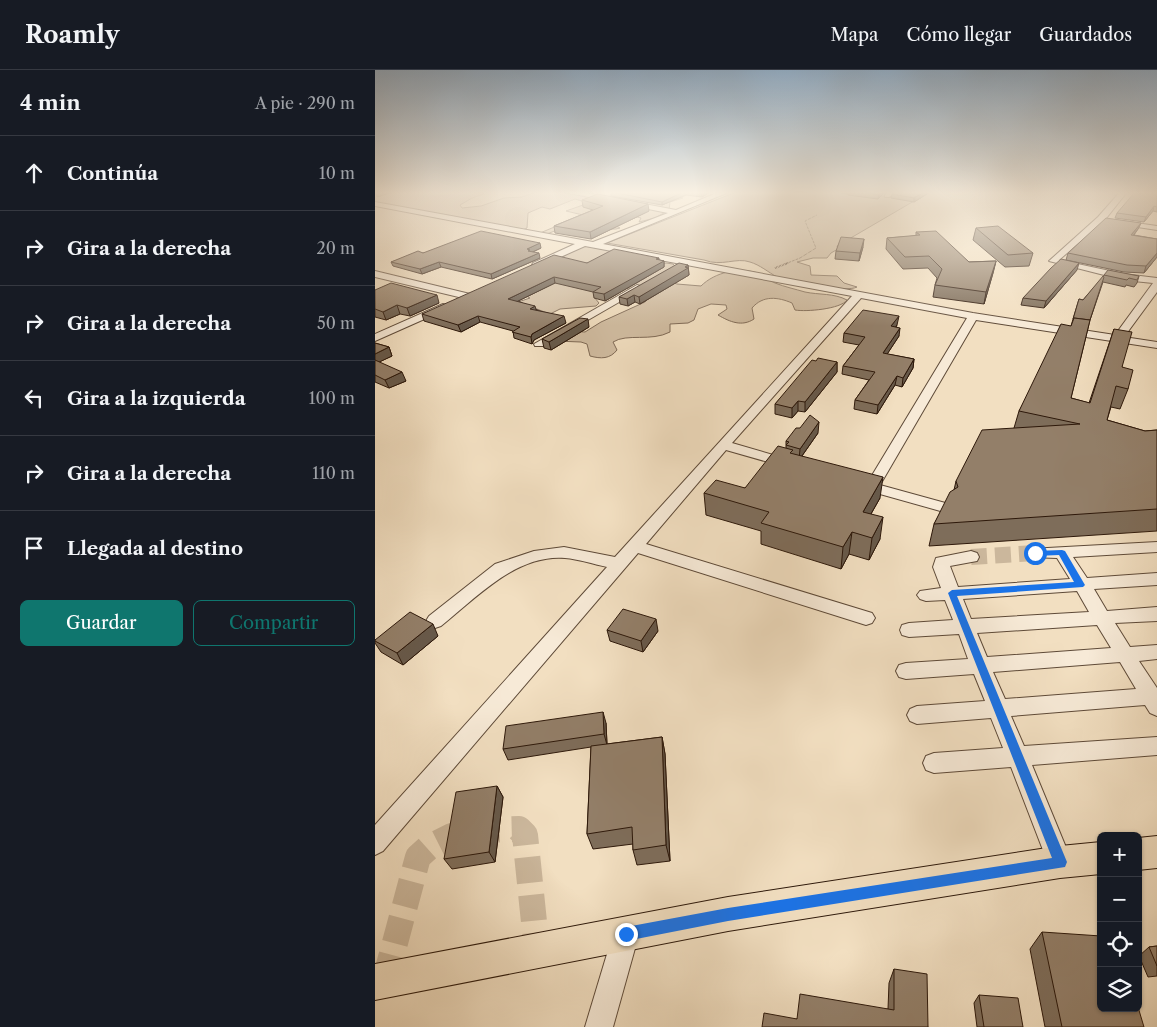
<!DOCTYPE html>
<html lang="es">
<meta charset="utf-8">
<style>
:root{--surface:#171b24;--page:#242831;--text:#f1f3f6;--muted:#9ea1a6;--line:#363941;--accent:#0f766e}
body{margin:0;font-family:"Libre Caslon Text",serif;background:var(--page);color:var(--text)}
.controls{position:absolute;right:15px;bottom:15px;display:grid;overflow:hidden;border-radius:8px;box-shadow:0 1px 4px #0004}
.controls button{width:45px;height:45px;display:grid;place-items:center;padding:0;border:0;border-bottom:1px solid var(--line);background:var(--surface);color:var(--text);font:25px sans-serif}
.stop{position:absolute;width:15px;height:15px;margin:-11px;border:4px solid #1a73e8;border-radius:50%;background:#fff}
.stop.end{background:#1a73e8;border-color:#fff;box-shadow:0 1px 5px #0008}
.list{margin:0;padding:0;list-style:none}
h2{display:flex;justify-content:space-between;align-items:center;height:65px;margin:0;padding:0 20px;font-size:21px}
h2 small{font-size:16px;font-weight:400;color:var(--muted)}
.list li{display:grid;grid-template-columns:32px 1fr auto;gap:15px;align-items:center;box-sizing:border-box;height:75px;padding:0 20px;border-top:1px solid var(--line)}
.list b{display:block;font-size:19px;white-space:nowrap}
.list em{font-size:16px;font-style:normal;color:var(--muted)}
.actions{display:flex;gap:10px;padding:15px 20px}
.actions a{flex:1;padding:11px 0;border:1px solid var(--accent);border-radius:8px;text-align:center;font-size:18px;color:var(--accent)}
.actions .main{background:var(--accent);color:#fff}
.icon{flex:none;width:28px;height:28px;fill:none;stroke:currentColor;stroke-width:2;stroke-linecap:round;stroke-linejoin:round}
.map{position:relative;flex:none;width:782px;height:957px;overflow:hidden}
header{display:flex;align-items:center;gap:30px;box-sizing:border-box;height:70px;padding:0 25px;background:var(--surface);border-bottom:1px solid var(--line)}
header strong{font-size:24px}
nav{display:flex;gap:28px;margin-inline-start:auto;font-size:18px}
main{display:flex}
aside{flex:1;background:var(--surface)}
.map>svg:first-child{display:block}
.green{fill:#d1bda2;stroke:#7f6a56}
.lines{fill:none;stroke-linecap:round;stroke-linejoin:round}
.minor-tunnel-far1{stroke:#cbb79c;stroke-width:16;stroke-dasharray:16 8;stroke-linecap:butt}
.minor-tunnel{stroke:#cbb79c;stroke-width:26;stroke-dasharray:26 12;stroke-linecap:butt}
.minor-casing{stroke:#5e4a38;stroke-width:2}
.major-casing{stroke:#2d180a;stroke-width:2}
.path-far1{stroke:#2d180a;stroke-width:1;stroke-dasharray:0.5 1;stroke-linecap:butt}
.path{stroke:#2d180a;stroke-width:2;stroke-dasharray:0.5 1;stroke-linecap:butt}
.minor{fill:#f7ead7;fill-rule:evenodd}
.major{fill:#f2dfc1;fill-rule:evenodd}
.wall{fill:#7e6d5a;stroke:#2d180a}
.shaded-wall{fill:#67594a;stroke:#2d180a}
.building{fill:#937f69;stroke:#2d180a}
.route{fill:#1a73e8}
</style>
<header>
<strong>Roamly</strong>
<nav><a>Mapa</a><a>Cómo llegar</a><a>Guardados</a></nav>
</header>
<main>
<aside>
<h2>4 min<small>A pie · 290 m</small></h2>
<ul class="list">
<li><svg class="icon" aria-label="ahead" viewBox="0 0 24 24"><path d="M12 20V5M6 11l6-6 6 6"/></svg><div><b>Continúa</b></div><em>10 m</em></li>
<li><svg class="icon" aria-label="right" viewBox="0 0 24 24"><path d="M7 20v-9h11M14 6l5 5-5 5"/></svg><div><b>Gira a la derecha</b></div><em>20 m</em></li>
<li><svg class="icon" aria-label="right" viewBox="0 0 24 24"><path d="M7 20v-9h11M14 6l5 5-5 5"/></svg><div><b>Gira a la derecha</b></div><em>50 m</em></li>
<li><svg class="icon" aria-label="left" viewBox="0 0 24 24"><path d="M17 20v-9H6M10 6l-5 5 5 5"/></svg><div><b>Gira a la izquierda</b></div><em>100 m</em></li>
<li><svg class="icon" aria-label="right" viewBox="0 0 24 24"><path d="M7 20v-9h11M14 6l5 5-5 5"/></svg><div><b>Gira a la derecha</b></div><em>110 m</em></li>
<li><svg class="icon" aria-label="arrive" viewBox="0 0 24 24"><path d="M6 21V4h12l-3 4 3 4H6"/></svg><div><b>Llegada al destino</b></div></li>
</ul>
<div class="actions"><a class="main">Guardar</a><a>Compartir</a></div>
</aside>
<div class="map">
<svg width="782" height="957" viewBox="0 0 782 957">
<rect width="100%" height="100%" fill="#f2dfc1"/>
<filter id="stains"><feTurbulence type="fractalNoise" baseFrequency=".004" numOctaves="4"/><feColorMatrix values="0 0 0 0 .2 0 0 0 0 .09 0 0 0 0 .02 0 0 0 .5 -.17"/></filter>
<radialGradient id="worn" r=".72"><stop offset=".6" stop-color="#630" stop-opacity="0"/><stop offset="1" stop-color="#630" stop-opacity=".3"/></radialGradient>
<g class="green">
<polygon points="114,122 97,128 85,135 87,138 106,136 129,128 147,127 161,122 308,122 306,126 308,128 295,132 294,140 280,148 264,152 266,148 262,147 241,156 245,158 241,159 182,160 172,164 165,163 208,145 191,141 208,135 210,132 200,129 175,139 167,137 153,143 152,158 148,160 0,132 0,123"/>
<path d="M 361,122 L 481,122 L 539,131 L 462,176 L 463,179 L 456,183 L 452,188 L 438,188 L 422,192 L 435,196 L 436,205 L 462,206 L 469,213 L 482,217 C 472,223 414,212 402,207 C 393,202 385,195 375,192 C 361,187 347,197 329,190 L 232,173 Z"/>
<path d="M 206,176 C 218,176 226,181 238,179 L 229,198 L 186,188 Z"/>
<path d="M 291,193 L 298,194 L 300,196 L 292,210 L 302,214 L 326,216 C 340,202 364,197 383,203 C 390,205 394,211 400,213 C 410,217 420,219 430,222 C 444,225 459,223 472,230 C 466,239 431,242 420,240 L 417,233 C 403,227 388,225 377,238 L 379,249 C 367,257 355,252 343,245 L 352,239 L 351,235 L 336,234 L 323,239 L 319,250 L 313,253 L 295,254 L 295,262 C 276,272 252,263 238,272 L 242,280 C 235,289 226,289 215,286 L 212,274 L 206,272 L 180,271 L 192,261 L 210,262 L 226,252 L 270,232 L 273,229 C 268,222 251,217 243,218 C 235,219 226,225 219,227 L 224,233 L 221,236 L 185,239 L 175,244 L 143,232 L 155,228 L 151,226 L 152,218 Z"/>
</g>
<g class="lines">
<polyline class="minor-tunnel-far1" points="596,487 660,483"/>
<polyline class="minor-tunnel" points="10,910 43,787 53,778 77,766 104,760 144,759 150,765 162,881"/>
<defs>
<g id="minor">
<path d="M 189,122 L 206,122 L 301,140 L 344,122 L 354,122 L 228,174 L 598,243 L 740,265 L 778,213 L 749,210 L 674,191 L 723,147 L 745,122 L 752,122 L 729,151 L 684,190 L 749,204 L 782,208 L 782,222 L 749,267 L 782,272 L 782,278 L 601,250 L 505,415 L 574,434 L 577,437 L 574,440 L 569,442 L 480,417 L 478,414 L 480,411 L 485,410 L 493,412 L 592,248 L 486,228 L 357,373 L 419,391 L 421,394 L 419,397 L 414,398 L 351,380 L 271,474 L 497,543 L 500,548 L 497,553 L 491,555 L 263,483 L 8,781 L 0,785 L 0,755 L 232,497 C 218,494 203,489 190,488 C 141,484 101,528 66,556 L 60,558 L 54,556 L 51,551 L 54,546 L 120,494 L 159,481 L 189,477 L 240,487 L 477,226 L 210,176 L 161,198 L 157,195 L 158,193 L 200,174 L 0,136 L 0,132 L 218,172 L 293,143 Z"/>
<polygon points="513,122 522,122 514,127 510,127 510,125"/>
<polygon points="740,150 782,156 782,160 743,154 739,152"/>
<polygon points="0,201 95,224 97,226 92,229 0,207"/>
<polygon points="262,215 265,216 265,220 168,276 160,276 159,274"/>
<polygon points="68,234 72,235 72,239 0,271 0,264"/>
<path d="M 782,472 L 782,482 L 698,487 L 712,508 L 782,503 L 782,515 L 719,519 L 732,541 L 782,537 L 782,551 L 740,553 L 755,577 L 782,575 L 782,589 L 764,591 L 782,618 L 782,646 L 775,643 L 770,635 L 636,646 L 649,676 L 782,667 L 782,685 L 657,695 L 697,792 L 694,801 L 685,804 L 676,801 L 636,697 L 559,703 L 551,700 L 548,693 L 551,686 L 559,683 L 628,678 L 616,648 L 542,654 L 535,651 L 532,645 L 535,639 L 542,636 L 610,631 L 599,604 L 531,609 L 524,607 L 521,601 L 524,595 L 531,593 L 593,589 L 584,564 L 534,567 L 527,565 L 525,560 L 527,555 L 534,553 L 578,550 L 570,530 L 551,531 L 545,529 L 542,525 L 545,521 L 566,518 L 558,497 L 561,488 L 596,481 L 602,483 L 604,487 L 602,491 L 575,496 L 583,517 L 695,509 L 682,488 L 654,487 L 652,483 L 654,479 ZM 702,521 L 714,542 L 596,549 L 588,529 ZM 722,555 L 736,578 L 612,587 L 602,563 ZM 745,592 L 761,619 L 630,629 L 618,602 Z"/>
<polygon points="251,851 260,855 264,864 238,957 210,957 238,864 242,855"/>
</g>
<g id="major">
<polygon points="782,766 782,798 763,800 763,768"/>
<polygon points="726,772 726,804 685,808 353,861 0,930 0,894 353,827 685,776"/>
</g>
</defs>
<use href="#minor" class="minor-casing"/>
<use href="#major" class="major-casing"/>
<polyline class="path-far1" points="410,194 425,188 441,178 430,151 442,145"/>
<polyline class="path" points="400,198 413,193"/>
<use href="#minor" class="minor"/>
<use href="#major" class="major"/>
</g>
<g class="wall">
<polygon points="236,122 335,122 327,127 311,125 287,135 236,126"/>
<polygon points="510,122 503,129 473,125 473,124 466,123"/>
<polygon points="519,122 555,122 539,132 516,128 517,124"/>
<polygon points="782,122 782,142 778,141 769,152 740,148 742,143 770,124"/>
<polygon points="207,130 274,141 216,169 180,163 179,156 218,140 208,137"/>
<polygon points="766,153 763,159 759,165 782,169 782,187 769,203 749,202 691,190 693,183"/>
<polygon points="601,158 658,183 654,196 630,197 598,170"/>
<polygon points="541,162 594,192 621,191 618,203 609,234 558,227 560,215 562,208 553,198 528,199 511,179 512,168 541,166"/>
<polygon points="488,177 484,191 460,189 461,181"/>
<polygon points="166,178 158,182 165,188 117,209 66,197 47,204 18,196 16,192 48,183"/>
<polygon points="284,190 289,191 289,197 230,231 219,228 218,222 180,213 143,231 191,253 159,270 157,274 139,268 138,261 105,252 86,262 49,251 47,244 212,193"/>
<polygon points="313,195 314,205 265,234 260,232 253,236 245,234 244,227"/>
<polygon points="702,200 669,238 646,235 648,228"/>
<polygon points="729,205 764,206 762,213 759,217 751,215 750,217 728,212 715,250 696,328 714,333 739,259 747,297 753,319 745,339 736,337 732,350 770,361 782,360 782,461 554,476 559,454 579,420 581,411 639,358 644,341 696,256 704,229 708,230 728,207"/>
<polygon points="0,220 64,233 35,246 25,244 11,250 0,247"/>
<polygon points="522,255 521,257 524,266 512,284 539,289 538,298 527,317 520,315 502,344 479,339 480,330 494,310 467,304 468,296 484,275 468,272 469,263"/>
<polygon points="214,257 176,280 169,278 167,269"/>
<polygon points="0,273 14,277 17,286 4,292 31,311 14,318 0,312"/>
<polygon points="441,291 462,292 462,302 430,342 423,341 417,348 400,344 400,334"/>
<polygon points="443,363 427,386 505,428 496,444 505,469 494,490 474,484 466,499 386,474 386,461 331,445 329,423 370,418 411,378 411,371"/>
<polygon points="232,560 283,561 268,582 235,571"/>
<polygon points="63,566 28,595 6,582 0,573 0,570"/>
<polygon points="231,653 232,674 287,667 290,684 295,791 262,795 258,780 258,774 218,779 212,764 216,677 133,690 128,679"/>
<polygon points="122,716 128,727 120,792 77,799 69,789"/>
<polygon points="667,862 769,957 670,957 655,879"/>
<polygon points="782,876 782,906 773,907 764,886 774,877"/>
<polygon points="519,899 553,957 387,957 422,949 513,939 514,913"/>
<polygon points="604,925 648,957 602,957 599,933"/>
</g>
<g class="shaded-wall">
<polygon points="4,122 18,122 2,127 1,123"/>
<polygon points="308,122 310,122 311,125 287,135 287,132"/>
<polygon points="328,122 335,122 327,127 326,124"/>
<polygon points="506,122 510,122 503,129 504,125"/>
<polygon points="549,122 555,122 539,132 539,128"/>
<polygon points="273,134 274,141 216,169 215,162"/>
<polygon points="779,136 778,141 769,152 771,147"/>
<polygon points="766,153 763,159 754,171 756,165"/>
<polygon points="489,169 488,177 484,191 485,183"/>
<polygon points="165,173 166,178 155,183 152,179"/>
<polygon points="164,183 165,188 117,209 116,204"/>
<polygon points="782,183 782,187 769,203 771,196"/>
<polygon points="284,188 284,193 289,191 289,197 230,231 229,224"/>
<polygon points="621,191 618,203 609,234 611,222"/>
<polygon points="64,192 66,197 47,204 45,199"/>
<polygon points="704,193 702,200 669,238 671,231"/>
<polygon points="313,195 314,205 265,234 264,227"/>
<polygon points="179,207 180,213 135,235 133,229"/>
<polygon points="62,225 64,233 35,246 32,238"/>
<polygon points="259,225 260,232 253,236 252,229"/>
<polygon points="22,235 25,244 11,250 8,242"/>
<polygon points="160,236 162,243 155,239"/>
<polygon points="103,246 105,252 86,262 83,255"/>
<polygon points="189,246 191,253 159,270 157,274 156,267 157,264"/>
<polygon points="524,246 522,255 515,265 516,256"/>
<polygon points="213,249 214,257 176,280 174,272"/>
<polygon points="525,258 524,266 507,292 508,283"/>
<polygon points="14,277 17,286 0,294 0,284"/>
<polygon points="539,289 538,298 527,317 528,308"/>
<polygon points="462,292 462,302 430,342 430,332"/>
<polygon points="27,302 31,311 14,318 10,310"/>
<polygon points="522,306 520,315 502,344 503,335"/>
<polygon points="423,331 423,341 417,348 417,338"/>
<polygon points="444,352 443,363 424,390 425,379"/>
<polygon points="508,407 505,428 485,463 488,442"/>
<polygon points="508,447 505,469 494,490 497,468"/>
<polygon points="477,462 474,484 466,499 468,477"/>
<polygon points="281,549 283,561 268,582 266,571"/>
<polygon points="58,554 63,566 28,595 22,583"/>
<polygon points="228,642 231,653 232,675 229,664"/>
<polygon points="287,667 290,684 295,791 291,775"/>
<polygon points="122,716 128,727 120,792 114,782"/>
</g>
<g class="building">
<polygon points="237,122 258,123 308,122 287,132"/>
<polygon points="486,122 506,122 504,125"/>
<polygon points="519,122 549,122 539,128 517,124"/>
<polygon points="760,122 770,124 770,122 782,122 782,137 779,136 771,147 742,143"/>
<polygon points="223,124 273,134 215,162 179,156 228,136 207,130"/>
<polygon points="731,148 766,153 756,165 782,169 782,183 771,196 752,195 693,183"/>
<polygon points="623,156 658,183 633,185 601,158"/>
<polygon points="106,161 165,173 152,179 155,180 153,181 164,183 116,204 64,192 45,199 16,192 43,181 48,183"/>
<polygon points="561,161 594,192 621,191 611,222 560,215 567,199 554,186 530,187 512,168 545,165 541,162"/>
<polygon points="466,167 489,169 485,183 461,181"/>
<polygon points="239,179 284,188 281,189 289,191 229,224 218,222 226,217 179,207 133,229 160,236 155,239 189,246 157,264 156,267 137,262 145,257 103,246 83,255 47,244 179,185 212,193"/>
<polygon points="686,189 704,193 671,231 648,228 676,198"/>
<polygon points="304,193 313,195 310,197 313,198 264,227 259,225 252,229 244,227"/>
<polygon points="733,200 764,206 762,210 754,208 752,210 729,205"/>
<polygon points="728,206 729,207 715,250 699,248 698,249 704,229 708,230"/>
<polygon points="16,213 62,225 32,238 22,235 8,242 0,239 0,220"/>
<polygon points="488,240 524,246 516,256 525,258 508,283 539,289 528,308 522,306 503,335 480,330 500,302 468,296 490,267 469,263"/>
<polygon points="205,248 213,249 174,272 167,269"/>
<polygon points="699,248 715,250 696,328 715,333 739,259 757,262 747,297 758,300 753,319 741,316 732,350 770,361 782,360 782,439 559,454 575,422 583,417 581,411 607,360 705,354 644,341 686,254 696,256"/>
<polygon points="0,273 14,277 0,284"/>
<polygon points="443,288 462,292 430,332 423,331 417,338 400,334 437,290 441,291"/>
<polygon points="0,290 27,302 10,310 0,305"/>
<polygon points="435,345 444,352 425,379 411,375 414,372 411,371 421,358 425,358"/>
<polygon points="403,376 418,380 415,383 508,407 488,442 508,447 497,468 477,462 468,477 386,453 394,442 329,423 341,410 370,418"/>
<polygon points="248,539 281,549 266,571 232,560"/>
<polygon points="35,542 58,554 22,583 0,571 0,570"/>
<polygon points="228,642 229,664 128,679 131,656"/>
<polygon points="287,667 291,775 258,780 257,757 212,764 216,676"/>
<polygon points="122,716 114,782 69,789 81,722"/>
<polygon points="667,862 726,866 726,938 763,938 763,937 769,957 687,957"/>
<polygon points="782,876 782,896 774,877"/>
<polygon points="519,899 552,904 553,957 387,957 389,943 422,949 425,924 519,940"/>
<polygon points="604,925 643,928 648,957 609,957"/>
</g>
<linearGradient id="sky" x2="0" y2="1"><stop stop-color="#91aac0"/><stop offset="0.48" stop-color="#f9f1e3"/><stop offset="1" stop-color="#f9f1e3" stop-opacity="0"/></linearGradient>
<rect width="782" height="256" fill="url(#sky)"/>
<polygon class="route" points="687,480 690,481 710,515 708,517 582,526 692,792 690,797 353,851 251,871 246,869 244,864 246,859 251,857 353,838 677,788 573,523 577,520 699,512 684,485 660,486 656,483 660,481"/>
<rect width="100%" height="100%" filter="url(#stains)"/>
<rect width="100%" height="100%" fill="url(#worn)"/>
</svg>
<div class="controls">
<button>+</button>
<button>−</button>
<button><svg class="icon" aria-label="locate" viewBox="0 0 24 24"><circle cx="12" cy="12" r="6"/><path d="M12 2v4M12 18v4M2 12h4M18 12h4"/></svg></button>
<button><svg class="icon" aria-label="layers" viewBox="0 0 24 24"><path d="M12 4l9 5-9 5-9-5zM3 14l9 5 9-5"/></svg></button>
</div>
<div class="stop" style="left:660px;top:483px"></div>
<div class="stop end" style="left:251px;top:864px"></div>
</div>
</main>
